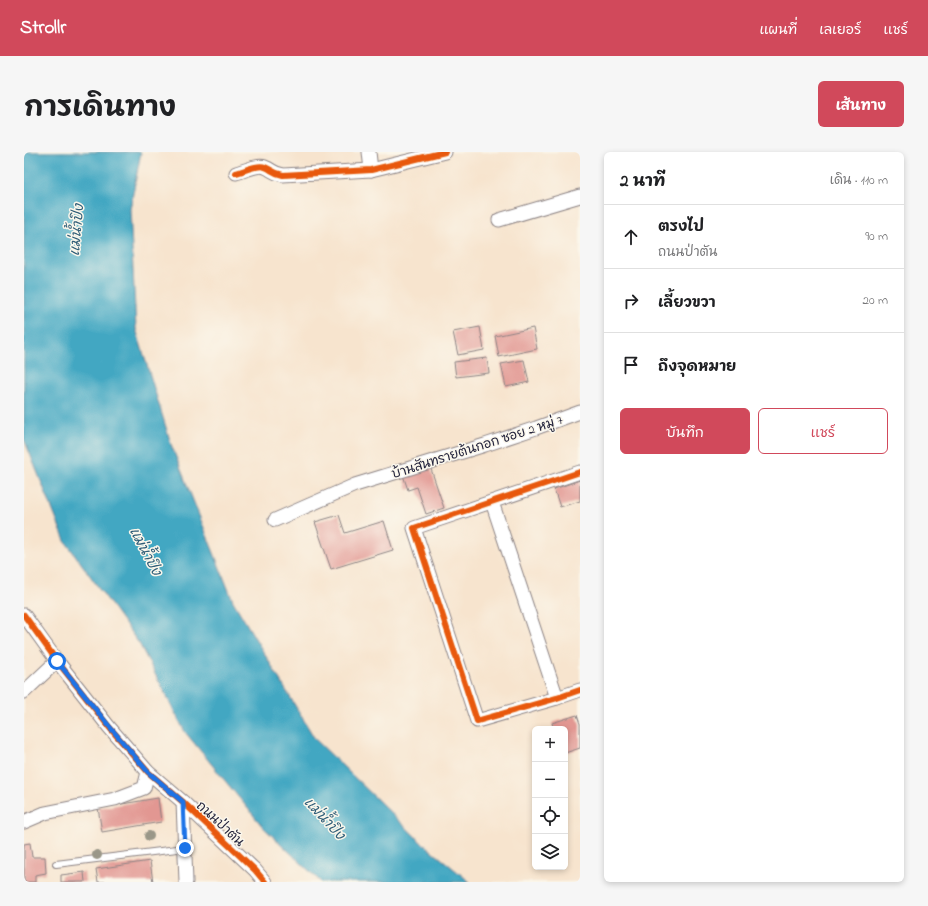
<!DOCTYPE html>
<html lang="th">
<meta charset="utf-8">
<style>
:root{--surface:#fff;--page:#f6f6f6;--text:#202124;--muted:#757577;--line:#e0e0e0;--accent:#d1495b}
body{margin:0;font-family:"Indie Flower","Playpen Sans Thai",sans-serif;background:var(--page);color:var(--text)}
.controls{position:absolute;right:12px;bottom:12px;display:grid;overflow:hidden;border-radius:6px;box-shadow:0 2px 6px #0003}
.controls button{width:36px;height:36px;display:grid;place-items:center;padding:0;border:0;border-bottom:1px solid var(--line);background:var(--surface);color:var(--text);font:20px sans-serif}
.stop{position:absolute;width:12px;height:12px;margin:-9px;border:3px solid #1a73e8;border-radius:50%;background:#fff}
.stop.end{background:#1a73e8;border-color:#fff;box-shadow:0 1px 4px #0008}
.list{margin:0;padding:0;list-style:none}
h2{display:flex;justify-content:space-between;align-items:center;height:52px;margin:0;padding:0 16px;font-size:17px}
h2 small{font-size:13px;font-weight:400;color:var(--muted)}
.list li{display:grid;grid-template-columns:26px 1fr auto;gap:12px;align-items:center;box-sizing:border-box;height:64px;padding:0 16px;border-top:1px solid var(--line)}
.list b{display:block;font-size:15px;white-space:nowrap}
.list p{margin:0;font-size:13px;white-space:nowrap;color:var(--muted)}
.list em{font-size:13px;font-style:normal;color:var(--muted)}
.actions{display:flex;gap:8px;padding:12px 16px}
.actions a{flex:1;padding:9px 0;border:1px solid var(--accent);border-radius:6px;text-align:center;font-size:14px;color:var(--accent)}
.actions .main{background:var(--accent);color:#fff}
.icon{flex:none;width:22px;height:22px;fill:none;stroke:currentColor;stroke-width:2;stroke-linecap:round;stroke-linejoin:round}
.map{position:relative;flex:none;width:556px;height:730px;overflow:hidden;border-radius:6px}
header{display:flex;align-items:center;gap:24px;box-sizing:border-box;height:56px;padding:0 20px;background:var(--accent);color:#fff}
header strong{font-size:19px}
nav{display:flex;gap:22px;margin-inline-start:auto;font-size:14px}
.intro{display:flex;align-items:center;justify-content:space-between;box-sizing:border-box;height:96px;padding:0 24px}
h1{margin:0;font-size:28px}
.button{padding:10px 18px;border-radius:6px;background:var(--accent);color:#fff;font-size:14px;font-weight:700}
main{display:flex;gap:24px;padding:0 24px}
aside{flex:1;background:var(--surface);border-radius:6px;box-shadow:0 2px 6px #0003}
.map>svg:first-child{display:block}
.water{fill:#42a7c2;stroke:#32647e}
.building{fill:#e29792}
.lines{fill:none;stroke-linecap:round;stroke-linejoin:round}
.service-casing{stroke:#8c8384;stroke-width:8}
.minor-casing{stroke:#8c8384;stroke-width:15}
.service{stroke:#fff;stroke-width:6}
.minor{stroke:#fff;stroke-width:13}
.cycleway-casing{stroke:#fbf7ec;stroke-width:8}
.cycleway{stroke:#e8590c;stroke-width:6}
.tree{fill:#9a9788}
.route{stroke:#1a73e8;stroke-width:5}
.labels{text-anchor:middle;stroke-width:3;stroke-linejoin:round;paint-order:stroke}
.street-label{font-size:13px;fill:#22223b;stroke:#fbf7ec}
.water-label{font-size:14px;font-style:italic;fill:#305e78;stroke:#fbf7ec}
</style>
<header>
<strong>Strollr</strong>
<nav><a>แผนที่</a><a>เลเยอร์</a><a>แชร์</a></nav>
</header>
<div class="intro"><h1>การเดินทาง</h1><a class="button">เส้นทาง</a></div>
<main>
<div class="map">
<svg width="556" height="730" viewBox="0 0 556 730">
<rect width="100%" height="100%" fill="#fbf7ec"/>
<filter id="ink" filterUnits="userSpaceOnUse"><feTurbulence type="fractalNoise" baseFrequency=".025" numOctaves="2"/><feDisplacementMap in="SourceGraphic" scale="8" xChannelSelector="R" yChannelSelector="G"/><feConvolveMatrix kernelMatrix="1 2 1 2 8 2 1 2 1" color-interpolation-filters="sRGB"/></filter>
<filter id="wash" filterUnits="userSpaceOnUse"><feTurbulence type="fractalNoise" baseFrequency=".012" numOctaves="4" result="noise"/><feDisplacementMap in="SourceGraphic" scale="16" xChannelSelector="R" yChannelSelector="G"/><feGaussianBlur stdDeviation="0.9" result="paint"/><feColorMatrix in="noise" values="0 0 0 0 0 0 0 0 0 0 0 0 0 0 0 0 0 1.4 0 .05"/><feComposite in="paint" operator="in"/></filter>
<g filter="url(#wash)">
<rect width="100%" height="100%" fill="#f7e4ce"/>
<polygon class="water" points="0,0 117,0 106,57 112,177 148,295 209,449 291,587 397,690 446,730 297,730 239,675 161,580 116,493 41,389 0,287"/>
<g id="blocks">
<g class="building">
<polygon points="456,175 460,198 434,203 429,180"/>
<polygon points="509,176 513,197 475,205 471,184"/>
<polygon points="463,206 465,221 432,225 430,210"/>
<polygon points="500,208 505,230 482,235 477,212"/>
<polygon points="405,311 420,356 402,362 393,335 384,338 378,320"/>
<polygon points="556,328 556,349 536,355 530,337"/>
<polygon points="315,363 321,381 360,369 369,398 307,417 291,370"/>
<polygon points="553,563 556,572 556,596 541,601 541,577 530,577 528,571"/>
<polygon points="134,646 137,670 78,680 74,656"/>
<polygon points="6,691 8,705 21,705 22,721 11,723 11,730 0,730 0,692"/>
<polygon points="126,709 129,730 74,730 72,717"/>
<polygon points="60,720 61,730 37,730 37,723"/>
</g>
</g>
</g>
<g filter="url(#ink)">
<use href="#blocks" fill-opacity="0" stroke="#8c8384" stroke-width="1"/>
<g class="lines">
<defs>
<polyline id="service" points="32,712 161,696"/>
<g id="minor">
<polyline points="345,0 347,18"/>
<path d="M 212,21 C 220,19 234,12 241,15 C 249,18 248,21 259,23 L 347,18 L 421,0"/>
<polyline points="475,68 556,44"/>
<polyline points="556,320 390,376 453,569 533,546 556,538"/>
<polyline points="468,350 533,546"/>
<polyline points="251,368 331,333 461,293 512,276 556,260"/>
<polyline points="0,463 33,509 85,575 124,620 159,650 231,718 241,730"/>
<polyline points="0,540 33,509"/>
<polyline points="159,650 162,730"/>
<polyline points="0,670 21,661 91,647 120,636 124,620"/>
</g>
</defs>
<use href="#service" class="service-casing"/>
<use href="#minor" class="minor-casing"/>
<use href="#service" class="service"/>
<use href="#minor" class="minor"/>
<defs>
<g id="cycleway">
<path d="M 212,21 C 220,19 234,12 241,15 C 249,18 248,21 259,23 L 347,18 L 421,0"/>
<polyline points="556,320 390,376 453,569 533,546 556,538"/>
<polyline points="0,463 33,509 85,575 124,620 159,650 231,718 241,730"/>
</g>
</defs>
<use href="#cycleway" class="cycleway-casing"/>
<use href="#cycleway" class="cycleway"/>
</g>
<g class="tree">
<circle cx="125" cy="684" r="5"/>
<circle cx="73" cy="703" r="5"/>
</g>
</g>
<g class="lines" filter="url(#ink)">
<polyline class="route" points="33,509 85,574 124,620 159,650 161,696"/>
</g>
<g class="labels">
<g class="street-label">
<text transform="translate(453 294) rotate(-18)" y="5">บ้านสันทรายต้นกอก ซอย 2 หมู่ 7</text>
<text transform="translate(197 671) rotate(43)" y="5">ถนนป่าตัน</text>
</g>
<g class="water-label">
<text transform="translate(52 78) rotate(-85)" y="5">แม่น้ำปิง</text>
<text transform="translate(122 399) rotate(62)" y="5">แม่น้ำปิง</text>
<text transform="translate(301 666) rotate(47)" y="5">แม่น้ำปิง</text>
</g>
</g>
</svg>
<div class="controls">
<button>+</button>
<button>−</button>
<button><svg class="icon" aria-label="locate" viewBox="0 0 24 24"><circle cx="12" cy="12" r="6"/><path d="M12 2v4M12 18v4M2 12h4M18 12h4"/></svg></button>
<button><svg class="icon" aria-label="layers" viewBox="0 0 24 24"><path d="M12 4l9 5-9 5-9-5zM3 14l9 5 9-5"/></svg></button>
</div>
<div class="stop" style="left:33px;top:509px"></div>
<div class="stop end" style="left:161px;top:696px"></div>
</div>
<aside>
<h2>2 นาที<small>เดิน · 110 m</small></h2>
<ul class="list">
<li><svg class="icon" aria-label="ahead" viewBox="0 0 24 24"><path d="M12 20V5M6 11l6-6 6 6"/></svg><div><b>ตรงไป</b><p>ถนนป่าตัน</p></div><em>90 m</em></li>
<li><svg class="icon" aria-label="right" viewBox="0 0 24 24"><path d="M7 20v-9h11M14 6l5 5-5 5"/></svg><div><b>เลี้ยวขวา</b></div><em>20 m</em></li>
<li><svg class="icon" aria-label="arrive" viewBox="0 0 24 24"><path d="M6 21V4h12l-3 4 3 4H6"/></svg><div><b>ถึงจุดหมาย</b></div></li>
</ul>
<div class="actions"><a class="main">บันทึก</a><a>แชร์</a></div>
</aside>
</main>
